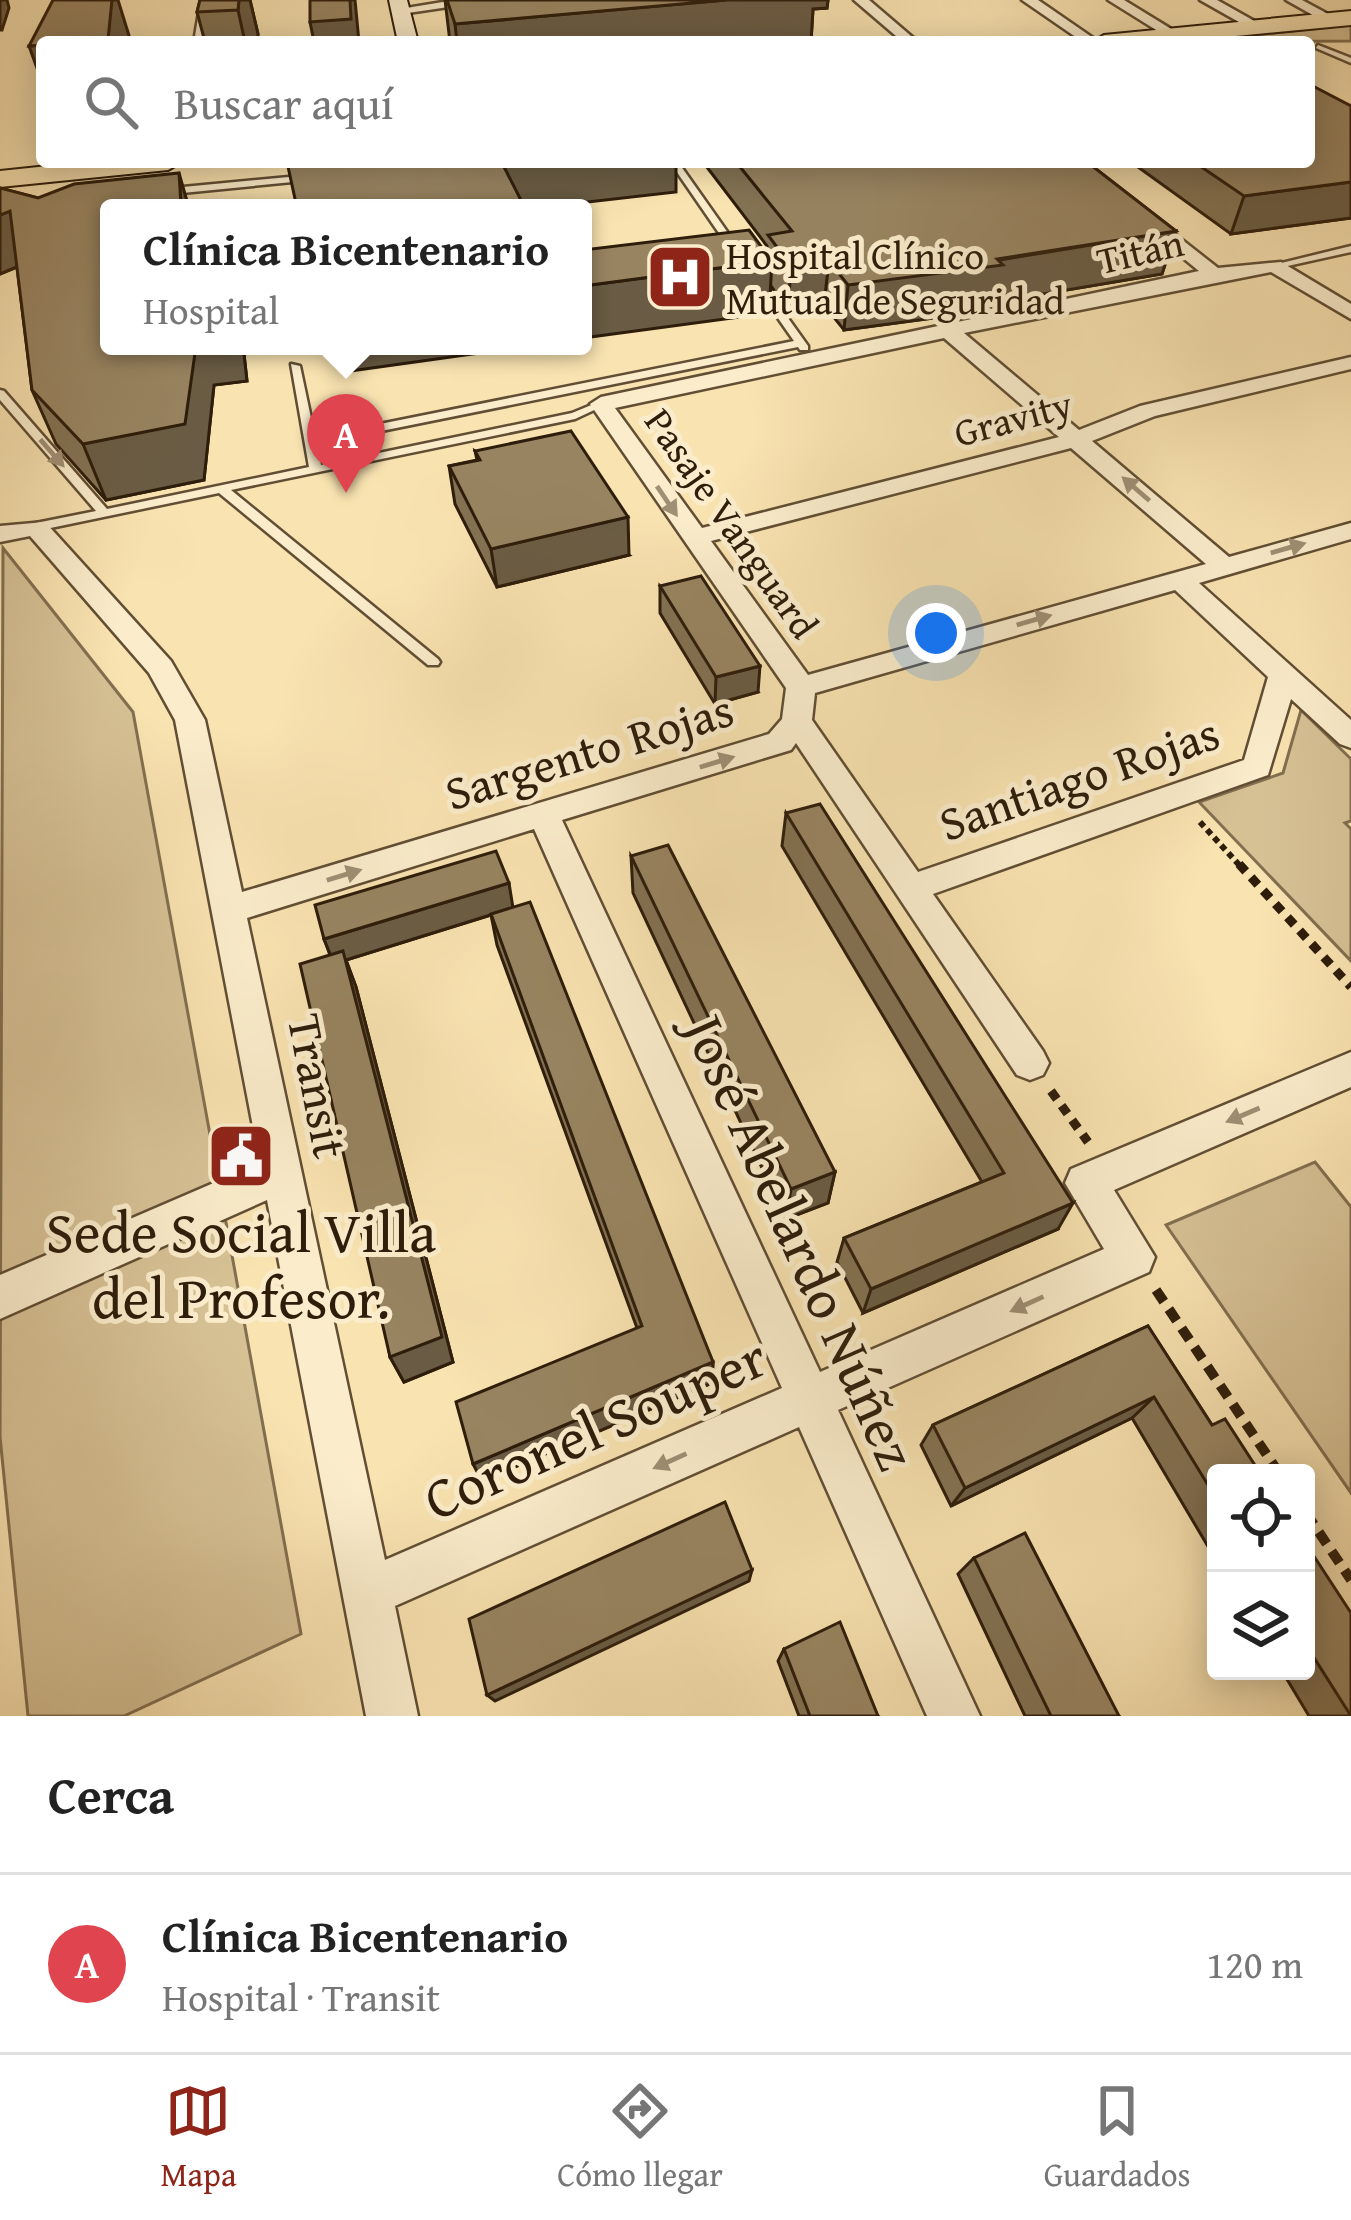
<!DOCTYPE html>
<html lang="es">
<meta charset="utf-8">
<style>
:root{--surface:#fff;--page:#f6f6f6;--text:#222;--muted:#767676;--line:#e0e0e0;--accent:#8f2418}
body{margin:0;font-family:"Gentium Book Plus",serif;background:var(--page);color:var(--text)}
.controls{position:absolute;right:36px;bottom:36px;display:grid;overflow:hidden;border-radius:12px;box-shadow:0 6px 30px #0003}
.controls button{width:108px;height:108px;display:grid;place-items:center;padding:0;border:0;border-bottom:3px solid var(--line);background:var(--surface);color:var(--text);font:60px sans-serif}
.you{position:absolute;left:936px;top:633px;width:42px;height:42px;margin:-30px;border:9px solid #fff;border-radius:50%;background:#1a73e8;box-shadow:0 0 0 18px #1a73e833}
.badge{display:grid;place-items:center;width:78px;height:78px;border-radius:50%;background:var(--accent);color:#fff;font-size:39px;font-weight:700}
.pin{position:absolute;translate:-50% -99px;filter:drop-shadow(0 3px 6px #0008)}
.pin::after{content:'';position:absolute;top:63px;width:42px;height:36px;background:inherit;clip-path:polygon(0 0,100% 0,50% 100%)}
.popup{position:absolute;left:100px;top:199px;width:492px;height:156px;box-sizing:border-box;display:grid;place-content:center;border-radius:12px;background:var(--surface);filter:drop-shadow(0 3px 9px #0005);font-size:39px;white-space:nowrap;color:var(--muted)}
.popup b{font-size:45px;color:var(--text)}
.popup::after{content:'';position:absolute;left:50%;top:100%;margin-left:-24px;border:24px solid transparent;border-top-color:var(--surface)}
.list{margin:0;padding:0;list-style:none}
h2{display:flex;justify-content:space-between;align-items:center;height:156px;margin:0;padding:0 48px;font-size:51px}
h2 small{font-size:39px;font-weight:400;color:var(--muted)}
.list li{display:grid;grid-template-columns:78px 1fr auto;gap:36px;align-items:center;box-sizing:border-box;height:180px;padding:0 48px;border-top:3px solid var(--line)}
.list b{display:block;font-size:45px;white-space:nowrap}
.list p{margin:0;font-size:39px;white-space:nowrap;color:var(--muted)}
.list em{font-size:39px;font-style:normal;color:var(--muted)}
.icon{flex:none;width:66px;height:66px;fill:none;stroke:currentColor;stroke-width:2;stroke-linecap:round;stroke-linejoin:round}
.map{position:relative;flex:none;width:1351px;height:1716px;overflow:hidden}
.search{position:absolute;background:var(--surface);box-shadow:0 6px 30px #0003;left:36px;right:36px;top:36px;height:132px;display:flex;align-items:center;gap:30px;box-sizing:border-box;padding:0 42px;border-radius:12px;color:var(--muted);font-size:45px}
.sheet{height:336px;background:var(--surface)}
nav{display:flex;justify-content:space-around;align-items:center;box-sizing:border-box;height:168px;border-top:3px solid var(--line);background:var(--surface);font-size:33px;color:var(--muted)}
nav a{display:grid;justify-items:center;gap:6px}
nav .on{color:var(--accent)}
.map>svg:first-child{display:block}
.green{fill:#d6c195;stroke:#826f50;stroke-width:3}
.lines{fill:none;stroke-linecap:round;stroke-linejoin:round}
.lane-casing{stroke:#614e34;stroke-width:5}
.street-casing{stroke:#614e34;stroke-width:5}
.secondary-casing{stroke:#2e1d0b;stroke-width:4}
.primary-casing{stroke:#2e1d0b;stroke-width:4}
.path-far2{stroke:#2e1d0b;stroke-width:6;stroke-dasharray:6 4.5;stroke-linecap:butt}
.path-far1{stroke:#2e1d0b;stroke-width:9;stroke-dasharray:10 8;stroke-linecap:butt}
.path{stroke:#2e1d0b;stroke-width:10;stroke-dasharray:14 9;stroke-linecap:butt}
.lane{fill:#fbedcc;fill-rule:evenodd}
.street{fill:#fbedcc;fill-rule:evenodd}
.secondary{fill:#fbedcc;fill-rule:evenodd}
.primary{fill:#f9e3b1;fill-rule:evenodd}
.wall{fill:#837253;stroke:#2e1d0b;stroke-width:3}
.shaded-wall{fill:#6a5c44;stroke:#2e1d0b;stroke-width:3}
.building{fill:#988461;stroke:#2e1d0b;stroke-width:3}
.oneway{fill:#9f8f75}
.labels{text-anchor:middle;stroke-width:10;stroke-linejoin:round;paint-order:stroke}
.far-street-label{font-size:39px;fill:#2e1d0b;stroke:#fbedcc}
.far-poi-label{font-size:39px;fill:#2e1d0b;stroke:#fbedcc;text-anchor:start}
.street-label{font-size:48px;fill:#2e1d0b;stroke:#fbedcc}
.near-poi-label{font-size:57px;fill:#2e1d0b;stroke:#fbedcc}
.near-street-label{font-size:57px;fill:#2e1d0b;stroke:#fbedcc}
</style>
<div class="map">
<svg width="1351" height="1716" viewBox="0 0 1351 1716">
<rect width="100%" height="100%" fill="#f9e3b1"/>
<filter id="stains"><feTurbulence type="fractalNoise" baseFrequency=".00167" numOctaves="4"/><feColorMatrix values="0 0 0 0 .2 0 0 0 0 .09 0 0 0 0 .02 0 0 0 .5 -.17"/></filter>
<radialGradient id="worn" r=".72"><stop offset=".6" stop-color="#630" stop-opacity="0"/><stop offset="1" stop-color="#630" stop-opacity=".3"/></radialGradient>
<g class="green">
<polygon points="1351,25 1351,41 1183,42"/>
<polygon points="3,548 133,712 301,1634 124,1716 28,1716 0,1437"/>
<polygon points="1301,710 1351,759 1351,821 1345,823 1351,829 1351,961 1199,802 1283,773"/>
<polygon points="1315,1162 1351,1207 1351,1493 1166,1225"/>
</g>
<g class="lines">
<defs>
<g id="lane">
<polygon points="1318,45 1351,58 1351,63 1316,48"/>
<polygon points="670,162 678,162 740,250 738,252 732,252"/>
<polygon points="310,175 313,176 313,180 162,195 158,192 162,189"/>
<polygon points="1351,246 1351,252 1274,269 1269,266"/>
<polygon points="757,278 760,279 808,346 808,350 800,350 798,347 317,444 321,465 572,413 601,401 607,404 575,419 231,490 438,659 440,662 438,665 428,665 219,493 36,531 30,527 36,523 96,511 0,400 0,390 4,391 107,509 309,467 291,364 300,366 315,437 794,341 752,281"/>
</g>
<g id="street">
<polygon points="201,0 214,0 208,42 194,42"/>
<polygon points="455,0 496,0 401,14 394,10"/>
<polygon points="854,0 869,0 918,42 903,42"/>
<polygon points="1022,0 1038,0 1099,42 1083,42"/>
<polygon points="1108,0 1124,0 1181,35 1169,38"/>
<polygon points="1200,0 1217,0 1265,27 1253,30"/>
<polygon points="1286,0 1302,0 1339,20 1327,23"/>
<path d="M 1065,162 L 1083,162 L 1218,268 L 1281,262 L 1351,304 L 1351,319 L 1271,272 L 964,333 L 1079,430 L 1140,406 L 1351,357 L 1351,369 L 1155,416 L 1092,441 L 1229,557 L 1351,523 L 1351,539 L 1199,583 L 1351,720 L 1351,748 L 1340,744 L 1291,699 L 1268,775 L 933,894 L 1043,1051 L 1049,1063 L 1043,1075 L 1030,1080 L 1017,1075 L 796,743 L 791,750 L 562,820 L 820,1372 L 1104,1249 L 1065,1183 L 1071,1169 L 1351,1052 L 1351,1087 L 1114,1190 L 1155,1257 L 1149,1272 L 838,1410 L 980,1716 L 927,1716 L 799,1427 L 395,1606 L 418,1716 L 366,1716 L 267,1200 L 0,1319 L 0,1275 L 260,1163 L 175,720 L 149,673 L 30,536 L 0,542 L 0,526 L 45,522 L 171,661 L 205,720 L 242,892 L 769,734 L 782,719 L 786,688 L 590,404 L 601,397 L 1199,271 ZM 944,338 L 1059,437 L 702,528 L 615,408 ZM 1071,448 L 1206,564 L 808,675 L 711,541 ZM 1175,590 L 1268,677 L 1244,760 L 918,872 L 812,720 L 815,693 ZM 534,829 L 782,1388 L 385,1560 L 247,918 Z"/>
</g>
<polygon id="secondary" points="389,0 407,0 418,42 398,42"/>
<g id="primary">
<polygon points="1351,11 1351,25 1174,42 1093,42 1104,35"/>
<polygon points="86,162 182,162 168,170 0,187 0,171"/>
</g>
</defs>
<use href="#lane" class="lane-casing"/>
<use href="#street" class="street-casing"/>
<use href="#secondary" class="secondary-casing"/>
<use href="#primary" class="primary-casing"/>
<polyline class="path-far2" points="1200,822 1241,867"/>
<g class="path-far1">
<polyline points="1239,864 1351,987"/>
<polyline points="1051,1091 1088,1142"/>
</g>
<g class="path">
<polyline points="1156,1290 1279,1473"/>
<polyline points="1306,1513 1351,1580"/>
</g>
<use href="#lane" class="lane"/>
<use href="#street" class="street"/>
<use href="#secondary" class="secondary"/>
<use href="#primary" class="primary"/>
</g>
<g class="wall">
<polygon points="200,0 250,0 258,34 257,42 205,42 197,12"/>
<polygon points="445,0 828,0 827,8 813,9 811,42 450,42"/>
<polygon points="1351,106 1351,218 1231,234 1131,162 1309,162"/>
<polygon points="703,162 1087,162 1176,231 1162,274 995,302 994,310 844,330 824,305 788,310 771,286 769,313 767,246"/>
<polygon points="0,188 38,198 188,204 244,354 247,381 214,385 204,480 106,500 56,444 32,390 17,267 0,274"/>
<polygon points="475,451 629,555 497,587 455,504 449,466 477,460"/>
<polygon points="660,586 758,692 715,704 660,613"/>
<polygon points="786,813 1058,1229 863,1313 837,1262 844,1238 982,1182 782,846"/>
<polygon points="631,856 835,1172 828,1203 786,1219 633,893"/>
<polygon points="513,908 713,1362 712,1383 482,1481 637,1328 497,945 491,915 346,960 356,987 453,1362 404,1382 390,1357 330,955 324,939"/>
<polygon points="1148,1326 1212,1425 1216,1473 1216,1560 1132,1418 951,1506 921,1445 933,1425"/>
<polygon points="1306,1544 1351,1716 1309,1716 1282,1671 1306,1671"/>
<polygon points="974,1558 1119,1716 1025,1716 958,1574"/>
<polygon points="784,1649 878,1716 799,1716 778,1661"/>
</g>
<g class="shaded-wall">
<polygon points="0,0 7,0 9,8 2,30 0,30"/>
<polygon points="112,0 118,0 131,42 82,42"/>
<polygon points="239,0 250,0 258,34 257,42 245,42 238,10"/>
<polygon points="350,0 355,0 359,42 314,42 310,22"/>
<polygon points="726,0 828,0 827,8 813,9 811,42 457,42 455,24"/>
<polygon points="42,45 42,82 29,46"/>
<polygon points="510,162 676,162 676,192 535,208 507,208 502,163"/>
<polygon points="179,173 189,208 181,205"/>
<polygon points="1351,182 1351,218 1231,234 1244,196"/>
<polygon points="10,211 31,261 0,274 0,215"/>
<polygon points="1176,231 1162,274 995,302 994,310 844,330 848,285"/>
<polygon points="772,261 769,313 583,338 583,286"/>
<polygon points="829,261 824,305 788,310 791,266"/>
<polygon points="196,346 296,346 244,354 247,381 214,385 204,480 106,500 83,444"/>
<polygon points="338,346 529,346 343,372"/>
<polygon points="628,517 629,555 497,587 491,549"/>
<polygon points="760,666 758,692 715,704 716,677"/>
<polygon points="509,883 513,908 346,960 356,987 453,1362 404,1382 390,1357 334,964 324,939"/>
<polygon points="835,1172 828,1203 786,1219 791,1189"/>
<polygon points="1073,1203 1058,1229 863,1313 871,1289"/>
<polygon points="713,1362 712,1383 482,1481 473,1464"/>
<polygon points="1154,1397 1132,1418 951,1506 965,1488"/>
<polygon points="752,1570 749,1581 495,1701 487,1695"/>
</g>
<g class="building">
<polygon points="53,0 112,0 108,40 42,42 42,45 29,46"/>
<polygon points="200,0 239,0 238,10 197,12"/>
<polygon points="310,0 350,0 351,19 310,22"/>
<polygon points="447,0 726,0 455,24"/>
<polygon points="1309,84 1351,106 1351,182 1244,196 1194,162 1309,162"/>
<polygon points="287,162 510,162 502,163 525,208 297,208"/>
<polygon points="736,162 1087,162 1176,231 997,259 1003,265 848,285 829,261 791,266 768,235 792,231"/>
<polygon points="179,173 181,205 210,202 209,208 109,208 109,346 196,346 185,424 83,444 32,390 10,211 0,215 0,188 38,198 74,184"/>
<polygon points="749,230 772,261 583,286 583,250"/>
<polygon points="571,431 628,517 491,549 449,466 480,460 475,451"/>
<polygon points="701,576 760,666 716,677 660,586"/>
<polygon points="820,804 1073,1203 871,1289 844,1238 1004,1173 786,813"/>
<polygon points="668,845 835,1172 791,1189 631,856"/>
<polygon points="496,851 509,883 324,939 315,905"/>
<polygon points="530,902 713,1362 473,1464 456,1402 642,1326 491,914"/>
<polygon points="343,951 442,1337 390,1357 300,964"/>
<polygon points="1148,1326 1212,1425 1225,1419 1260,1473 1216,1473 1216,1498 1154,1397 965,1488 933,1425"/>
<polygon points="725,1502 752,1570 487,1695 469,1619"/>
<polygon points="1025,1533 1119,1716 1051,1716 974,1558"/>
<polygon points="1306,1544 1351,1613 1351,1716 1306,1645"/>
<polygon points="840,1622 878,1716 810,1716 784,1649"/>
</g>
<defs><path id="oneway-solid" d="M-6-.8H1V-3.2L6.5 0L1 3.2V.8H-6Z" transform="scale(3)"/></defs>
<g class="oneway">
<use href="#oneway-solid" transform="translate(52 453) rotate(49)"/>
<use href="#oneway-solid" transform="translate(1136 489) rotate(-139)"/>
<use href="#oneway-solid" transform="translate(667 501) rotate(56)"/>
<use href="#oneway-solid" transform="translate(1288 548) rotate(-16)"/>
<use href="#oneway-solid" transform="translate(1034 620) rotate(-16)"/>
<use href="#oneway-solid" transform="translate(717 762) rotate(-17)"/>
<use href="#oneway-solid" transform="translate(344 875) rotate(-17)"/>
<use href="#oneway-solid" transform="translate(1243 1115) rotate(157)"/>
<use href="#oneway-solid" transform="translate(1027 1304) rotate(156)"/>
<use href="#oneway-solid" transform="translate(670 1461) rotate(156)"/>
</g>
<defs>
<symbol id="hospital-square" viewBox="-11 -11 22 22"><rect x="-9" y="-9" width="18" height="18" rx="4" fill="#8f2418" stroke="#fbedcc"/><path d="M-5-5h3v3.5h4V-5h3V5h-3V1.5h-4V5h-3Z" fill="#fff"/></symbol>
<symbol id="civic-square" viewBox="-11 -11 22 22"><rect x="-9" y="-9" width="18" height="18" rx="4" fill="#8f2418" stroke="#fbedcc"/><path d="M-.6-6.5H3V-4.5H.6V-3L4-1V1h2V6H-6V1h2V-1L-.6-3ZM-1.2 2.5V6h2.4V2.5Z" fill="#fff"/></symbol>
</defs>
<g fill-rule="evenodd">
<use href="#hospital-square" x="642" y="239" width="76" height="76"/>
<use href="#civic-square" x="203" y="1118" width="76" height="76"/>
</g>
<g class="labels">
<g class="far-street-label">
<text transform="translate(1140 251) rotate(-13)" y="14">Titán</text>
<text transform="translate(1013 418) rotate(-15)" y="14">Gravity</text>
<text transform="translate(732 523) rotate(55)" y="14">Pasaje Vanguard</text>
</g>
<g class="far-poi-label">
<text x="726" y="269">Hospital Clínico<tspan x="726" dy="45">Mutual de Seguridad</tspan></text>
</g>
<g class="street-label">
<text transform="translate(589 751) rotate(-17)" y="17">Sargento Rojas</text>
<text transform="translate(1079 778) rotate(-19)" y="17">Santiago Rojas</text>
<text transform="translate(318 1086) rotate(79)" y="17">Transit</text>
</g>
<g class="near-poi-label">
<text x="241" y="1252">Sede Social Villa<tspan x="241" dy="66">del Profesor.</tspan></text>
</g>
<g class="near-street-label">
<text transform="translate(801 1242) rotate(66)" y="20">José Abelardo Núñez</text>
<text transform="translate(595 1428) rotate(-24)" y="20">Coronel Souper</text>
</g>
</g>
<rect width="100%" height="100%" filter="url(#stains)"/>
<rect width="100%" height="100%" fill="url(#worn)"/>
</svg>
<div class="controls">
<button><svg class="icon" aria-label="locate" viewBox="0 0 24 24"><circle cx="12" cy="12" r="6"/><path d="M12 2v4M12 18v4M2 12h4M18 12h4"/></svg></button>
<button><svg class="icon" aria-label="layers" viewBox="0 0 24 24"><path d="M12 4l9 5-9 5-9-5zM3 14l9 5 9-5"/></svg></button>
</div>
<div class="you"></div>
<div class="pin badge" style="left:346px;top:493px;background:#e0444e">A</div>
<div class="popup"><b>Clínica Bicentenario</b>Hospital</div>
<div class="search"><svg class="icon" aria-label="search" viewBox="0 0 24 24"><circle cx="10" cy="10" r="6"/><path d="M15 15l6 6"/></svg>Buscar aquí</div>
</div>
<section class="sheet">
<h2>Cerca<small></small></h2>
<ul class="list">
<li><span class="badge" style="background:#e0444e">A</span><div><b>Clínica Bicentenario</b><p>Hospital · Transit</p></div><em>120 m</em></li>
</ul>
</section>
<nav>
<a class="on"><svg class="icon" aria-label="map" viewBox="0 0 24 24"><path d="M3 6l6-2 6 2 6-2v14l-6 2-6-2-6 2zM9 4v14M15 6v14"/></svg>Mapa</a>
<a><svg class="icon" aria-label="directions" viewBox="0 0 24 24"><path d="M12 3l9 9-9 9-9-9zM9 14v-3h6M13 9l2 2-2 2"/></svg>Cómo llegar</a>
<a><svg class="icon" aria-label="saved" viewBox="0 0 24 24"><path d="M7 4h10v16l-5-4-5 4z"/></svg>Guardados</a>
</nav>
